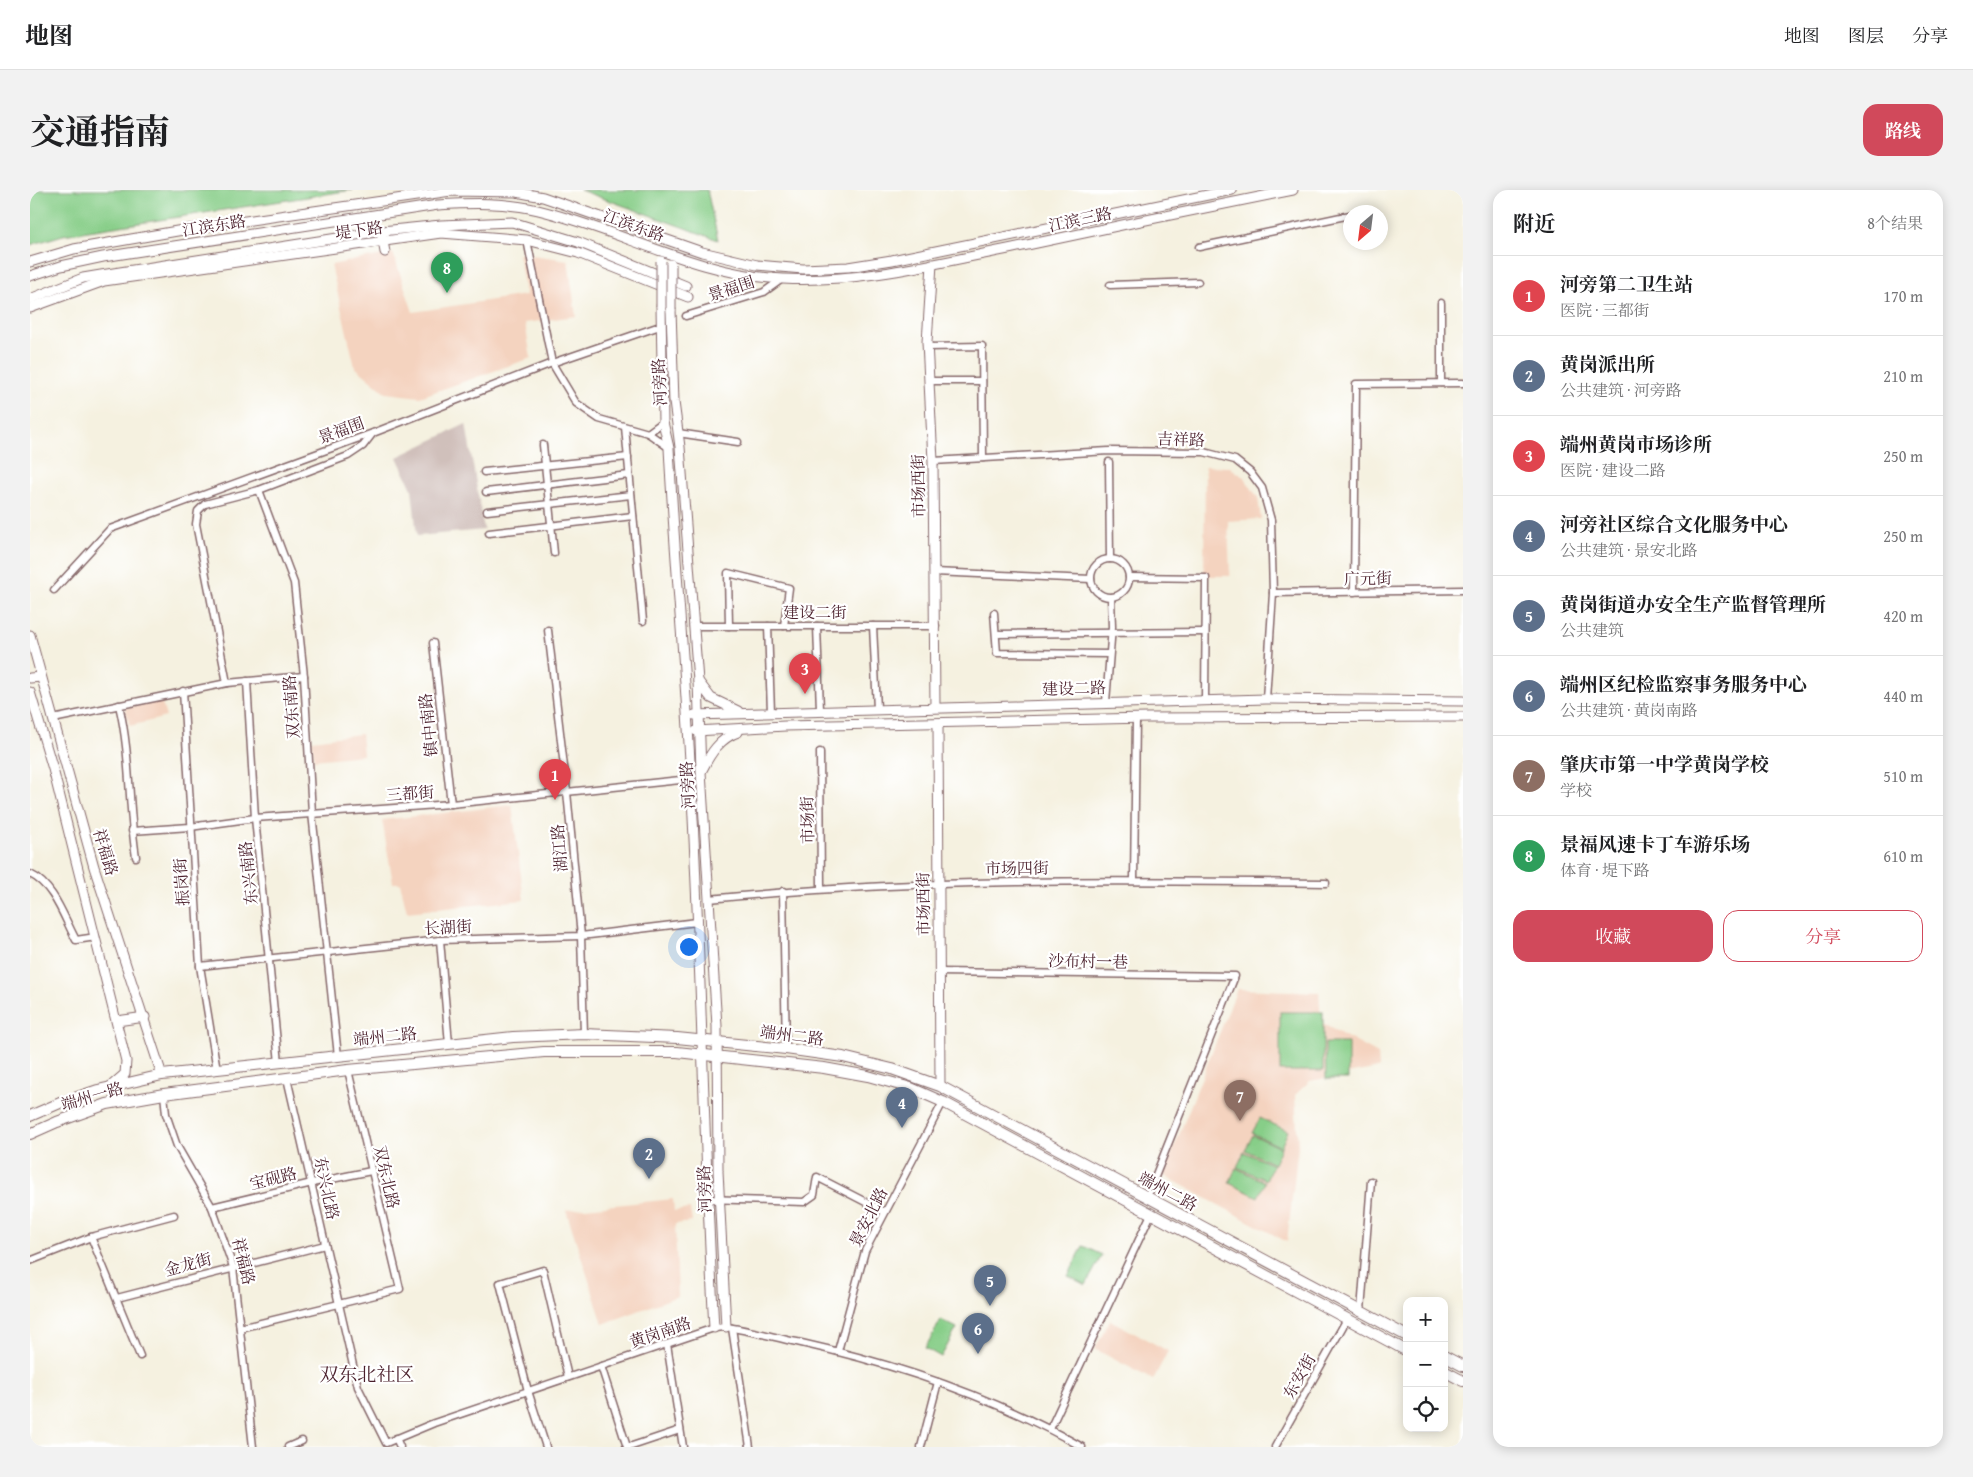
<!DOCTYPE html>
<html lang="zh">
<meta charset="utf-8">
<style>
:root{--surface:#fff;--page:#f2f2f2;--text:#202124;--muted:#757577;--line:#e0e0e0;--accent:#d1495b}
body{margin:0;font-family:"Gentium Book Plus","Noto Serif SC",serif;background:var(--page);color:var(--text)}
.controls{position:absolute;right:15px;bottom:15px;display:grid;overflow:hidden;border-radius:10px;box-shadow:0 2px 12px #0003}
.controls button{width:45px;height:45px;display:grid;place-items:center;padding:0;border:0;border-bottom:1px solid var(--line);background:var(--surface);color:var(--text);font:25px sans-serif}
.compass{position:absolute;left:1313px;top:15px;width:45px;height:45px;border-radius:50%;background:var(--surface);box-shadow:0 2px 12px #0003;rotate:208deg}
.you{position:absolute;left:658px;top:756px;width:18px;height:18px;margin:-12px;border:4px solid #fff;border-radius:50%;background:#1a73e8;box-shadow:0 0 0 8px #1a73e833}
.badge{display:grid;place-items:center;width:32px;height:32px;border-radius:50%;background:var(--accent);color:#fff;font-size:16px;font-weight:700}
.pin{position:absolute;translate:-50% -41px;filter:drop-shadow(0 1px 2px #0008)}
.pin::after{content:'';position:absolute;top:26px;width:18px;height:15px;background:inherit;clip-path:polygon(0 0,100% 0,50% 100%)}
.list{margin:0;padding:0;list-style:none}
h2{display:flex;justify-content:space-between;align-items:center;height:65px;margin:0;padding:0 20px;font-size:21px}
h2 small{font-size:16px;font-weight:400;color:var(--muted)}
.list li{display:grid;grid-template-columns:32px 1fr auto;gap:15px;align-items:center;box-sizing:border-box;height:80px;padding:0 20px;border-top:1px solid var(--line)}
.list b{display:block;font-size:19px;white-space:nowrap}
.list p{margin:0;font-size:16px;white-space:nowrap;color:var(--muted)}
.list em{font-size:16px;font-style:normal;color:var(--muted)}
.actions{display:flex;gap:10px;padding:15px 20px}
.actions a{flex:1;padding:11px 0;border:1px solid var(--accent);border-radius:15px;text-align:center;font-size:18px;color:var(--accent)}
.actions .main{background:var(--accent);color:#fff}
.icon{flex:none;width:28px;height:28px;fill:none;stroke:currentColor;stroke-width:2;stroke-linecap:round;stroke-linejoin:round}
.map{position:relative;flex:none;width:1433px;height:1257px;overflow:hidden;border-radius:15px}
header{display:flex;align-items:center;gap:30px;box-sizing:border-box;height:70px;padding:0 25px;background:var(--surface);border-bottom:1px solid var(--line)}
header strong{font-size:24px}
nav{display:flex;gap:28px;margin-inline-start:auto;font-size:18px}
.intro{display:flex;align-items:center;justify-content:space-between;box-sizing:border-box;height:120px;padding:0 30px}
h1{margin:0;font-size:35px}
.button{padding:12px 22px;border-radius:15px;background:var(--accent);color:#fff;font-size:18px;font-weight:700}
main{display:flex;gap:30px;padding:0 30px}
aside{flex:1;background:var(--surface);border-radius:15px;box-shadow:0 2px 12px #0003}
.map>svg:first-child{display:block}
.built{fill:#f4d3bf}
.industrial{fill:#d0c0bb}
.green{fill:#87ce88;stroke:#68765a}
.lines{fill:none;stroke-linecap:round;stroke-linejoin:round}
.street-casing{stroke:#86686a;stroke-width:9}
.secondary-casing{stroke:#86686a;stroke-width:11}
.primary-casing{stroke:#86686a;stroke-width:12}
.street{stroke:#fff;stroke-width:6}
.secondary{stroke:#fff;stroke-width:9}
.primary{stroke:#fff;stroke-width:10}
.secondary-bridge-casing{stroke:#86686a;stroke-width:11;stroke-linecap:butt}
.secondary-bridge{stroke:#fff;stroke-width:9}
.labels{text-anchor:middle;stroke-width:4.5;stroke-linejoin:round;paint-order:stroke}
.street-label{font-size:16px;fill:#4a1f2b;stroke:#fff}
.quarter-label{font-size:19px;fill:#4a1f2b;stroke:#fff}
</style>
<header>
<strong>地图</strong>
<nav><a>地图</a><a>图层</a><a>分享</a></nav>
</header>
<div class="intro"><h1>交通指南</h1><a class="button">路线</a></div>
<main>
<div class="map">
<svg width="1433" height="1257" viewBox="0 0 1433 1257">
<rect width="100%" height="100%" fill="#fff"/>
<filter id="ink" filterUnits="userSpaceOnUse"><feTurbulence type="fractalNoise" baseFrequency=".02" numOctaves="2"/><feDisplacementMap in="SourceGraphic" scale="10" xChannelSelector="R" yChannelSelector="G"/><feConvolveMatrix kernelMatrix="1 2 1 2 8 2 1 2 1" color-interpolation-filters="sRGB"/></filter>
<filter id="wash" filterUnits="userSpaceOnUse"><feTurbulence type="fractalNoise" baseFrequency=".0096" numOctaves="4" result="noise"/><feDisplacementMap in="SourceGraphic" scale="20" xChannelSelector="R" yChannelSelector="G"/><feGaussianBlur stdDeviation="1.12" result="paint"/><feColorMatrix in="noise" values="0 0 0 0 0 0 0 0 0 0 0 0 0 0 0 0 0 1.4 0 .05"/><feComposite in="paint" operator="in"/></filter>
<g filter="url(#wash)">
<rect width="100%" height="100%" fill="#f5f1e0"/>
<g class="built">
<polygon points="363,63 383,122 496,105 488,63 538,70 546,126 495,133 501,168 390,207 356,203 325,177 301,75"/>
<polygon points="1175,276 1199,277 1214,287 1228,308 1231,329 1198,331 1200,386 1174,386"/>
<polygon points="131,509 136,527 100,536 95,518"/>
<polygon points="331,544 333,565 284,570 282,550"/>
<polygon points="482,615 494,710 377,722 370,693 363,693 352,630"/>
<polygon points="1207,799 1289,802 1291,833 1348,864 1349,878 1280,891 1265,905 1268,957 1257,1052 1133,985"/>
<polygon points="643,1009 644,1021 660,1019 662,1032 645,1034 648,1106 573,1134 536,1020"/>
<polygon points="1080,1130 1138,1161 1123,1190 1065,1159"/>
</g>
<polygon class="industrial" points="436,234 454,340 387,346 382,299 367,267"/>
<g class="green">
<polygon points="0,0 322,0 33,45 0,55"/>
<polygon points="550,0 677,0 688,50"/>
<rect x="1250" y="822" width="43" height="59"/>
<polygon points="1295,853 1318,853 1318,889 1296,889"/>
<polygon points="1230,928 1258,941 1251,957 1222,943"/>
<polygon points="1223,945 1251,958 1244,974 1215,960"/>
<polygon points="1214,962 1243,975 1236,990 1207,977"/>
<polygon points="1206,978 1235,992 1228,1007 1199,993"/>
<polygon points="1053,1056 1072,1065 1056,1095 1038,1086"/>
<polygon points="911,1130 927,1138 911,1167 895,1158"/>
</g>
</g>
<g filter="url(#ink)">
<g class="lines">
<defs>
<g id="street">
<polyline points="497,50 522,173 546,213 569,229 618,243 638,257"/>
<polyline points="1169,57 1320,25"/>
<polyline points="1080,95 1168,92"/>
<polyline points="656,126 734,102 752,89"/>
<polyline points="898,157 952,156 953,268"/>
<polyline points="899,191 952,191"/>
<polyline points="1411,193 1411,113"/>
<polyline points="595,237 613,431"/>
<polyline points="618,243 633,232"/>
<polyline points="648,243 708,252"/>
<polyline points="513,255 524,363"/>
<polyline points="903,271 1079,261 1174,262 1205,270 1220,282 1232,298 1241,330 1243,403 1236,509"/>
<polyline points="1079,272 1080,369"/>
<polyline points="454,282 598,267"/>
<polyline points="456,302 599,285"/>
<polyline points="457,321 601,305"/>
<polyline points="459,343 603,326"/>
<circle cx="1080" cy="388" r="19"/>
<polyline points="904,382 1061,389"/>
<polyline points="1099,387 1176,388 1175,510"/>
<polyline points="24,400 80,339 343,243 522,173 630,136"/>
<polyline points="1324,402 1326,194 1433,193"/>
<polyline points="1243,403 1433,400"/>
<polyline points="964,423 967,463 1079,464"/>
<polyline points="663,436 906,436"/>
<polyline points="699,436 698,383 759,398 754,436"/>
<polyline points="738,436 741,522"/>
<polyline points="787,436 790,520"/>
<polyline points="843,436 847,519"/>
<polyline points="518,440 537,602 551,746 554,844"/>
<polyline points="966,444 1175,442"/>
<polyline points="403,453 421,614"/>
<polyline points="217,491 225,628 249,873"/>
<polyline points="197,493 166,334 168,321 175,314 229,300"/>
<polyline points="153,501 170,776 187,880"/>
<polyline points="1076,512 1082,437 1081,407"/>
<path d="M 89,515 C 101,565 98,616 106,667"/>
<polyline points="23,529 197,493 274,486"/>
<polyline points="790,562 791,699"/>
<polyline points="102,641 160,637 225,628 421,614 660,589"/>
<path d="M 0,684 C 24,695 34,728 46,750 L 66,747"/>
<polyline points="1104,690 1106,528"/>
<polyline points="753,701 756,859"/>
<path d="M 679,709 C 884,688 1090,690 1296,693"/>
<polyline points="410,750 419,854"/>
<polyline points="170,776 410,750 551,746 667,732"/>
<polyline points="909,782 1205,786 1117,1007"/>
<polyline points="308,866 282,623 274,486 264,393 229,300 318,266 333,256 343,243"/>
<path d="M 257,888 L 328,1197 L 356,1253 L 404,1233 L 684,1138 L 696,1137 C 719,1140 743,1147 767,1152 C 866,1174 964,1207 1052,1257"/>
<polyline points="134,904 136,924 147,956 182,1017 203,1077 223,1257"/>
<polyline points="676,1009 774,1012 784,1005 787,987 855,1022"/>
<polyline points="182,1017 282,993 341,981"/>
<polyline points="61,1047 110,1166"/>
<polyline points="0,1071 61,1047 144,1025"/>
<polyline points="87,1108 295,1055"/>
<polyline points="1331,1121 1341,991"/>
<polyline points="210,1138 370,1099 318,880"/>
<polyline points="702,1138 720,1257"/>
<polyline points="637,1154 653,1257"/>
<polyline points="808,1161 835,1061 913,912"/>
<polyline points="571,1176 597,1257"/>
<polyline points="1020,1239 1121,1024"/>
<polyline points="366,1248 370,1257"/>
<polyline points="258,1257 272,1251"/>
<polyline points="516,1257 498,1201 470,1093 513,1080 538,1187"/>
<polyline points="599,1257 650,1240"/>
<polyline points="891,1257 908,1192"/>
<polyline points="1245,1257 1317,1129"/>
</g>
<g id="secondary">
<polyline points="352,46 355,62"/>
<polyline points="0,72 44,59 153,40 421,1 486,2 513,7 672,62 727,75 773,79 818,77 862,70 1202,0"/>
<polyline points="902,74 897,152 903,271 905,517"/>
<path d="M 0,86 L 31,76 L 73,67 L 408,15 C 442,13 475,12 508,20 C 591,40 667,85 753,89 C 831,93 907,73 983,58 C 1076,38 1170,19 1263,0"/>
<polyline points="0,109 53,88 71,85 352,41 411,35 482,32 548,52 656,96"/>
<path d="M 631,116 L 633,232 L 639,258 C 644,357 653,455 659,554 C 671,749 673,944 684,1138"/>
<polyline points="0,118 74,91 411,43 497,50 548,63 658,107"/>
<polyline points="641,120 644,212 650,257 668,491 671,582 687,836 688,981 696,1137"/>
<polyline points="0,445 64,677 132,885"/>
<polyline points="0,488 11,487"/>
<polyline points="668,491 681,508 708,521"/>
<polyline points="0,502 23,579 96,871 95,884 80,897"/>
<polyline points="664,525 1236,509 1433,511"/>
<polyline points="908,533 910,896"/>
<polyline points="666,541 755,536 1118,528 1433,527"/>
<path d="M 672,580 C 680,564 690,548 708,542"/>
<polyline points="87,831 115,827"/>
</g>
<g id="primary">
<polyline points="0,926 30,913 68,900 132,885 483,847 554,844 647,848 756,859 813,867 862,879 910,896 1377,1146"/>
<polyline points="0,944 27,932 77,914 134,904 318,880 514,862 647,862 794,878 838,886 881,898 913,912 1377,1161"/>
<polyline points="1414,1166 1433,1176"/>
<polyline points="1414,1181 1433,1191"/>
</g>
</defs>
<use href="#street" class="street-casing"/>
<use href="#secondary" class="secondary-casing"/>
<use href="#primary" class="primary-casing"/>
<use href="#street" class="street"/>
<use href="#secondary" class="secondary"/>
<use href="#primary" class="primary"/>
<defs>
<g id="secondary-bridge">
<polyline points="641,74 641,120"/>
<polyline points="631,116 631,71"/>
</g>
</defs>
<use href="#secondary-bridge" class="secondary-bridge-casing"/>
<use href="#secondary-bridge" class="secondary-bridge"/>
</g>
</g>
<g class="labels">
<g class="street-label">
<text transform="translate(1050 29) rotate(-12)" y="6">江滨三路</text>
<text transform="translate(184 35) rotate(-9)" y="6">江滨东路</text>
<text transform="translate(604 35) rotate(20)" y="6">江滨东路</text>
<text transform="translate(329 40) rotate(-8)" y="6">堤下路</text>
<text transform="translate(701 98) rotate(-18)" y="6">景福围</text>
<text transform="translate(629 192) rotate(-93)" y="6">河旁路</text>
<text transform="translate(311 240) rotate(-20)" y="6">景福围</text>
<text transform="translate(1151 249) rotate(2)" y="6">吉祥路</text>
<text transform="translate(888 296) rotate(-91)" y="6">市场西街</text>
<text transform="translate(1338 388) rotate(-1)" y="6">广元街</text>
<text x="785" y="428">建设二街</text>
<text transform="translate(1044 498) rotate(-2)" y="6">建设二路</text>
<text transform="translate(261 517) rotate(-94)" y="6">双东南路</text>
<text transform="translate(398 535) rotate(-96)" y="6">镇中南路</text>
<text transform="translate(657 595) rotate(-93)" y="6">河旁路</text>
<text transform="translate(380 603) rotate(-4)" y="6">三都街</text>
<text transform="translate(777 630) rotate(-91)" y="6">市场街</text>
<text transform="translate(529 658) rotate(-95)" y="6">湖江路</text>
<text transform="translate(76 662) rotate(73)" y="6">祥福路</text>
<text transform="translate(987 678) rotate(-1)" y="6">市场四街</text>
<text transform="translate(218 683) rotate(-96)" y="6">东兴南路</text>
<text transform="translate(151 692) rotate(-94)" y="6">振岗街</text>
<text transform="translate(893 714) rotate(-91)" y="6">市场西街</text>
<text transform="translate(418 737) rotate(-3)" y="6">长湖街</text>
<text transform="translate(1058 771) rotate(1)" y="6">沙布村一巷</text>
<text transform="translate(762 845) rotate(7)" y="6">端州二路</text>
<text transform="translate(355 846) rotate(-6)" y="6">端州二路</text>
<text transform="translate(62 906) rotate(-16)" y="6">端州一路</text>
<text transform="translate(357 987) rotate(77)" y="6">双东北路</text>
<text transform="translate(243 988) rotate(-14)" y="6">宝砚路</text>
<text transform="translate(297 998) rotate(78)" y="6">东兴北路</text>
<text transform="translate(674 999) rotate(-92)" y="6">河旁路</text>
<text transform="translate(1138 1001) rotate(28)" y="6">端州二路</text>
<text transform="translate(838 1027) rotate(-63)" y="6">景安北路</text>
<text transform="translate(214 1071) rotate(76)" y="6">祥福路</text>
<text transform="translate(158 1074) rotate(-15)" y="6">金龙街</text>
<text transform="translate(630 1142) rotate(-19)" y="6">黄岗南路</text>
<text transform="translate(1269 1186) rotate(-61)" y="6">东安街</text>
</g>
<g class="quarter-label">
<text x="337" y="1191">双东北社区</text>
</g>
</g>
</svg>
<div class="controls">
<button>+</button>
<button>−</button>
<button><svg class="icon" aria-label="locate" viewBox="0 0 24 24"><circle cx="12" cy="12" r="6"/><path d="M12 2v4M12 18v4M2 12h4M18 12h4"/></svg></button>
</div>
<svg class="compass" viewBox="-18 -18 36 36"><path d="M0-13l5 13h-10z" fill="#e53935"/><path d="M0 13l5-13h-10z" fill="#757577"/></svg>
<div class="you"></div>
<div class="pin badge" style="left:525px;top:610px;background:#e0444e">1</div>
<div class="pin badge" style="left:619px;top:989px;background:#5c6f8a">2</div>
<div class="pin badge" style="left:775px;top:504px;background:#e0444e">3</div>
<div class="pin badge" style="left:872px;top:938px;background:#5c6f8a">4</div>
<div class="pin badge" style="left:960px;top:1116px;background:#5c6f8a">5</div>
<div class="pin badge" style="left:948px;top:1164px;background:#5c6f8a">6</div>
<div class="pin badge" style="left:1210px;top:931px;background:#8d6e63">7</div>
<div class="pin badge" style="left:417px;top:103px;background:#2e9e5b">8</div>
</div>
<aside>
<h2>附近<small>8个结果</small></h2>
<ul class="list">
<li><span class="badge" style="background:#e0444e">1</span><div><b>河旁第二卫生站</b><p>医院 · 三都街</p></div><em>170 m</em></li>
<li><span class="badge" style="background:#5c6f8a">2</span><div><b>黄岗派出所</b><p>公共建筑 · 河旁路</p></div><em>210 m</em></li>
<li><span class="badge" style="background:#e0444e">3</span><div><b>端州黄岗市场诊所</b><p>医院 · 建设二路</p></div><em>250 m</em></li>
<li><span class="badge" style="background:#5c6f8a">4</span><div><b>河旁社区综合文化服务中心</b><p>公共建筑 · 景安北路</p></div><em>250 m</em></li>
<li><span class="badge" style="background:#5c6f8a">5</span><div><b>黄岗街道办安全生产监督管理所</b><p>公共建筑</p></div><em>420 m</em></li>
<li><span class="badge" style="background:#5c6f8a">6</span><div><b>端州区纪检监察事务服务中心</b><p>公共建筑 · 黄岗南路</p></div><em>440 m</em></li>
<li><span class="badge" style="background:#8d6e63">7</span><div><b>肇庆市第一中学黄岗学校</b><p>学校</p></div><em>510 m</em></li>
<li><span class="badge" style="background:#2e9e5b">8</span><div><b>景福风速卡丁车游乐场</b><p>体育 · 堤下路</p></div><em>610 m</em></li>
</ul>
<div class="actions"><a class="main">收藏</a><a>分享</a></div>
</aside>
</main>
